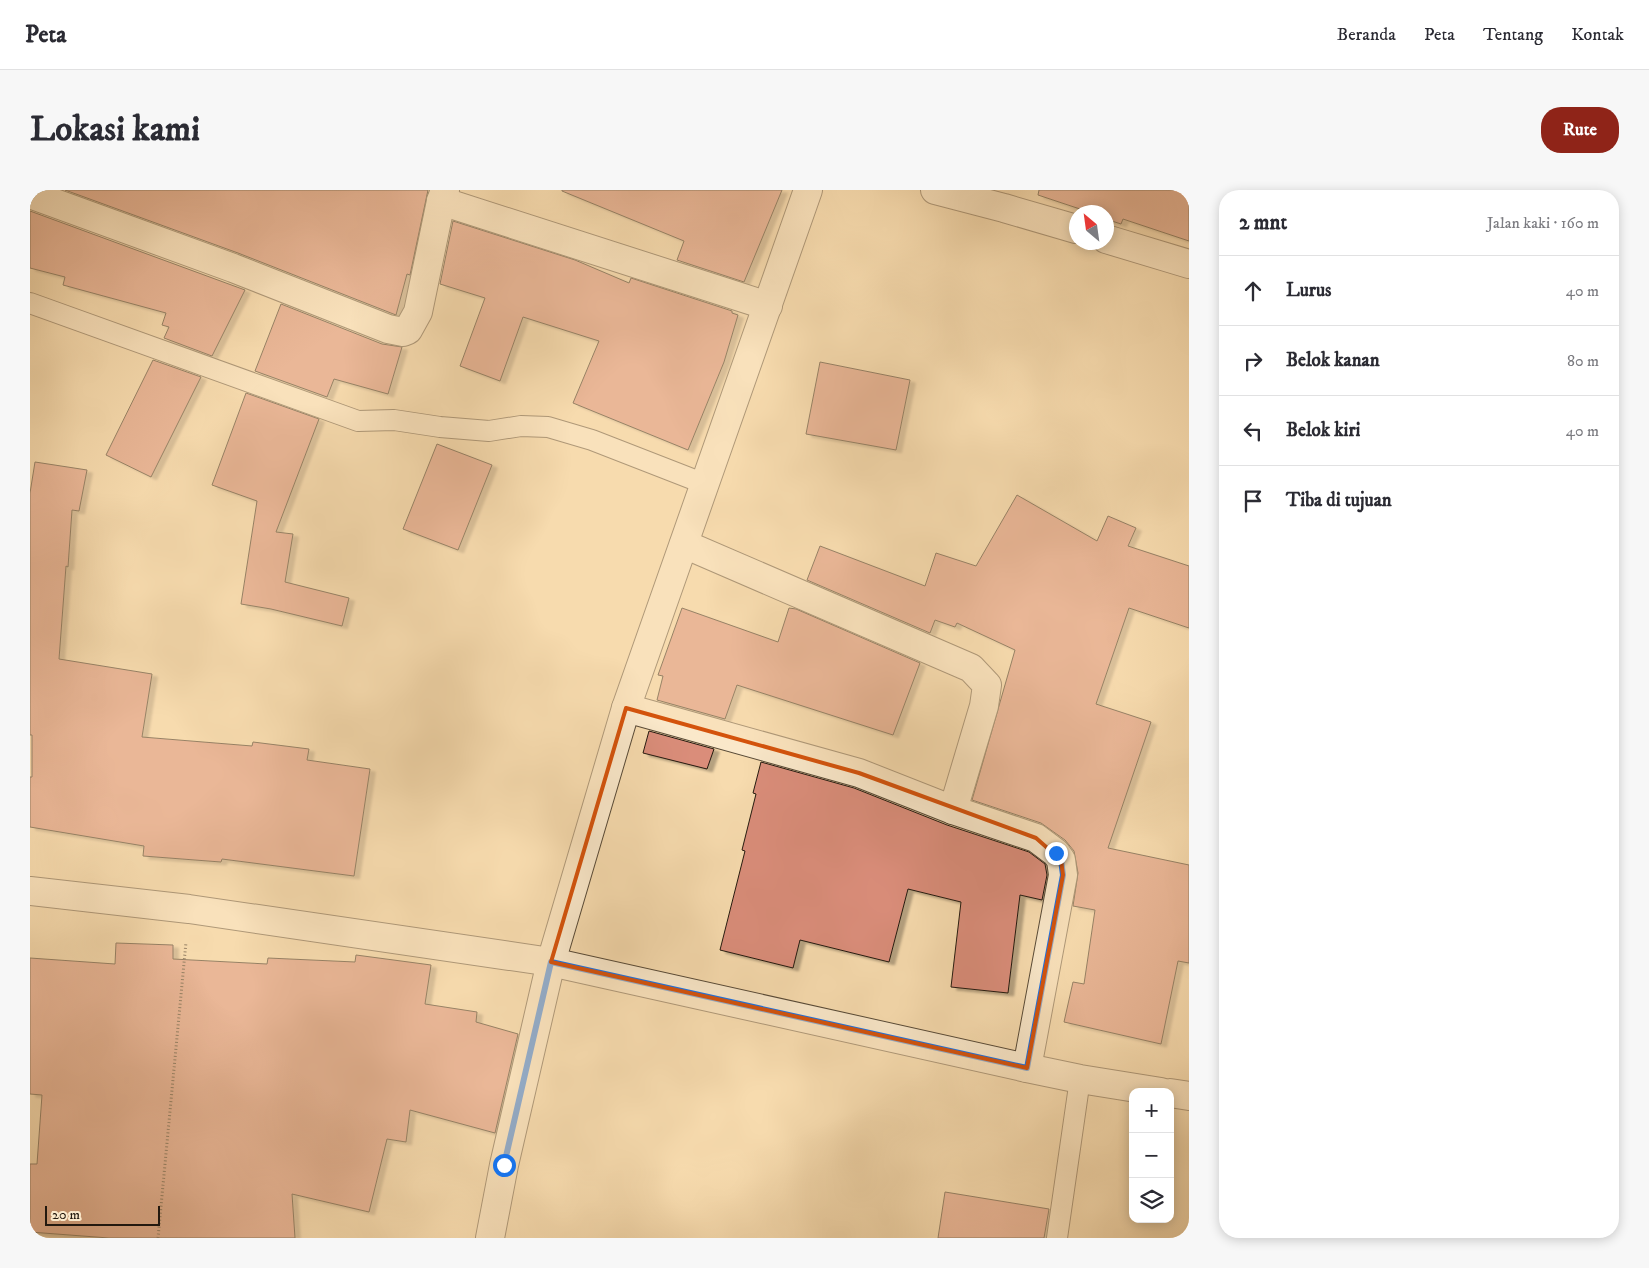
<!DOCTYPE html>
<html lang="id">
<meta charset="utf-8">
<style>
:root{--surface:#fff;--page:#f7f7f7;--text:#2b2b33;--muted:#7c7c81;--line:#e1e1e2;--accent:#8f2418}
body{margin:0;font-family:"IM FELL DW Pica",serif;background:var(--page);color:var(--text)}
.controls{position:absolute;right:15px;bottom:15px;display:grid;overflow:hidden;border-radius:10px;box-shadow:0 2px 12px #0003}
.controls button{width:45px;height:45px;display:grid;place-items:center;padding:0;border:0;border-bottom:1px solid var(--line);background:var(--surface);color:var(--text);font:25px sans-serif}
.compass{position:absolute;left:1039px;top:15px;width:45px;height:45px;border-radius:50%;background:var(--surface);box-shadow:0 2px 12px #0003;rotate:331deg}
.scale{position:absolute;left:15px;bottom:12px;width:115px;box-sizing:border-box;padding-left:5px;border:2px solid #23190f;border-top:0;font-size:14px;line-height:18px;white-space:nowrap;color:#23190f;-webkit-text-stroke:4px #fae8ca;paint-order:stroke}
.stop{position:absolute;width:15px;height:15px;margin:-11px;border:4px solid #1a73e8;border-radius:50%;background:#fff}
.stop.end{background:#1a73e8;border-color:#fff;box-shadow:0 1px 5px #0008}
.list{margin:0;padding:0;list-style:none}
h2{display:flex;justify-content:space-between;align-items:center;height:65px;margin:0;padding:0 20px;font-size:21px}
h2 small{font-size:16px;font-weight:400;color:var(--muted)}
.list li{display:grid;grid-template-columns:32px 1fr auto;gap:15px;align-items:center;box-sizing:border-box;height:70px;padding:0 20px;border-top:1px solid var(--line)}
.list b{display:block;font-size:19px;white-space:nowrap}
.list em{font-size:16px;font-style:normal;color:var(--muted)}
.icon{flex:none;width:28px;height:28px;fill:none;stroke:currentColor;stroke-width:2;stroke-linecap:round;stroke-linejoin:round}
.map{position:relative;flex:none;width:1159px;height:1048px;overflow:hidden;border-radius:20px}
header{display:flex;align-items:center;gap:30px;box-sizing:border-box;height:70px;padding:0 25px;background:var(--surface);border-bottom:1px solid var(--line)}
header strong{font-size:24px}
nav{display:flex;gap:28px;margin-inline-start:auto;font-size:18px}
.intro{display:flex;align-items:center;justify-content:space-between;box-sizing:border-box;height:120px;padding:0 30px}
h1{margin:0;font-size:35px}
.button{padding:12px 22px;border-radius:20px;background:var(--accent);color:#fff;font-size:18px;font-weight:700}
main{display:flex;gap:30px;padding:0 30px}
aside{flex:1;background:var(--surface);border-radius:20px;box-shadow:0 2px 12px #0003}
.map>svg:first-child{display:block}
.building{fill:#da8d7a;stroke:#23190f;filter:url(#shadow)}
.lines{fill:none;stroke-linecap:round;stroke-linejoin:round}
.lane-casing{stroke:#584a37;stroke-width:22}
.street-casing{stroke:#584a37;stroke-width:30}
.path{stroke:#23190f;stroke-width:3;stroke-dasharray:1 2.5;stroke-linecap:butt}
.lane{stroke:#fae8ca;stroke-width:20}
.street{stroke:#fae8ca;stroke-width:28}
.route{stroke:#1a73e8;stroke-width:6}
.marked{fill:none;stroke:#d4530c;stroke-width:4;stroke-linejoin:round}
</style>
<header>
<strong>Peta</strong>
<nav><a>Beranda</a><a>Peta</a><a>Tentang</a><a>Kontak</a></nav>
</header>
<div class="intro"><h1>Lokasi kami</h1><a class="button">Rute</a></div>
<main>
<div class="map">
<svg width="1159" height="1048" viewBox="0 0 1159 1048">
<defs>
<filter id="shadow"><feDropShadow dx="5.5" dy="3" stdDeviation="1" flood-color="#0004"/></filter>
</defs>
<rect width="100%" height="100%" fill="#f7dbae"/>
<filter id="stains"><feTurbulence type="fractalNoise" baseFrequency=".004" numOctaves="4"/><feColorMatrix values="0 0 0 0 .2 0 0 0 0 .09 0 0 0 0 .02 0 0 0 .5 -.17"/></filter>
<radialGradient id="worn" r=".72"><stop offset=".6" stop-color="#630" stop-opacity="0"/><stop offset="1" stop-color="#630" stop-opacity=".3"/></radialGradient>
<g class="building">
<polygon points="35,0 398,0 380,85 377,84 366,125 208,63"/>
<polygon points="532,0 752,0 714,92 647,70 654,51 532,1"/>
<polygon points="1009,0 1159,0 1159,51 1093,29 1091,34 1076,29 1076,22 1059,22 1008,5"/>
<polygon points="0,21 215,100 182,166 134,148 139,137 132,135 136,123 33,95 35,87 0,78"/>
<polygon points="423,31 545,70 599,93 601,88 702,121 702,123 708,125 694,172 658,260 543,213 569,151 493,127 470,191 430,176 455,108 410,94"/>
<polygon points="251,114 352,154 372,157 358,204 304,189 297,207 225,181"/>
<polygon points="123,170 171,187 121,287 76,265"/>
<polygon points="790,172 880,190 866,260 776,244"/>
<polygon points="216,203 289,229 246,342 263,344 255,392 319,408 312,436 241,419 211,414 227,311 182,295"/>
<polygon points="407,254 462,275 428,360 373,339"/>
<polygon points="5,272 57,280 49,321 42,320 38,377 36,376 29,469 122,484 112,547 222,556 223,552 279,559 277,570 340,579 324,686 192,669 191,672 113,666 114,656 0,637 0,587 2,587 2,545 0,545 0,303"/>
<polygon points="987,305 1067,351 1078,326 1106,338 1098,356 1159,376 1159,438 1099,418 1066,514 1121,532 1078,658 1159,675 1159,773 1148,771 1131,854 1034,832 1043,792 1054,794 1065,720 1043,716 1048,683 1044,661 1035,650 1011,633 942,610 985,460 927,433 925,437 905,430 900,443 777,390 790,356 895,396 906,363 946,376"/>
<polygon points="652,418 748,452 759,418 766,419 890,473 863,545 707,495 695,529 627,510 633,486 628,485"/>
<polygon points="619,541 684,559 677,579 613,563"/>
<polygon points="731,572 824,598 917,635 999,662 1015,674 1017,685 1012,710 990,705 978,803 921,797 931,712 878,699 859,772 770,750 763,778 690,760 715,661 712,660 726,604 723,603"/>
<polygon points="86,753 143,755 143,769 237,774 238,768 325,772 326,765 401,775 395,814 447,822 446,832 488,844 465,943 380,920 376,952 357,949 339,1022 262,1004 265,1048 79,1048 0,1042 0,974 7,974 12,905 0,904 0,768 85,774"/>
<polygon points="915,1002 1019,1019 1014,1048 908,1048"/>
</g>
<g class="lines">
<defs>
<g id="lane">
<polyline points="0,113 328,231 364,230 410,237 459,241 491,236 518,237 562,250 675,294"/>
<polyline points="1027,1048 1050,889"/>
</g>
<g id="street">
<polyline points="905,0 974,18 1046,39"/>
<polyline points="0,4 203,78 358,139 373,142 378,140 388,122 411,11 415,0"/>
<polyline points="411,11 738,116"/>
<polyline points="1076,49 1159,74"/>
<polyline points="654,354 941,478 957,495 954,516 923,620"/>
<polyline points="596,518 829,583 923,620 1006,648 1026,663 1031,670 1033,685 997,878"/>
<polyline points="0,701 159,719 521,772 997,878 1050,889 1131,902"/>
<polyline points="1140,903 1159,906"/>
<polyline points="460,1048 474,975 521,772 596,518 778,0"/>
</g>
</defs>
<use href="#lane" class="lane-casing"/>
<use href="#street" class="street-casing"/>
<polyline class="path" points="128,1048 156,752"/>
<use href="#lane" class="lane"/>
<use href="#street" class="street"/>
</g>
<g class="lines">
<polyline class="route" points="474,975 521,772 997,878 1033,685 1031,670 1026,663"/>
</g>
<path d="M0 0H1159V1048H0ZM 596,518 L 829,583 L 1006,648 L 1031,670 L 1033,685 L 997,878 L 521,772 Z" fill="#f7dbae" fill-opacity=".55" fill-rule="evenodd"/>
<path class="marked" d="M 596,518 L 829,583 L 1006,648 L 1031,670 L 1033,685 L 997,878 L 521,772 Z"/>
<rect width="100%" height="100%" filter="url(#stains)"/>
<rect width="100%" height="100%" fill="url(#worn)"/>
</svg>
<div class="controls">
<button>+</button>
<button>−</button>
<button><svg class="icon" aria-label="layers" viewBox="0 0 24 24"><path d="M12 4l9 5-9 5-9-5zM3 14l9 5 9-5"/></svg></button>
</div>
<svg class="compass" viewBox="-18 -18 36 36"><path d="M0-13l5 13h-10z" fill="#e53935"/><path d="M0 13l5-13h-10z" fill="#7c7c81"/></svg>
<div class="scale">20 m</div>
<div class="stop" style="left:474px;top:975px"></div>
<div class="stop end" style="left:1026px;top:663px"></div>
</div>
<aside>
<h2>2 mnt<small>Jalan kaki · 160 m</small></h2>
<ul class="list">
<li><svg class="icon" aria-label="ahead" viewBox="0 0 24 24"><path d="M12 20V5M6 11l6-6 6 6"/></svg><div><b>Lurus</b></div><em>40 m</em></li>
<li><svg class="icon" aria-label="right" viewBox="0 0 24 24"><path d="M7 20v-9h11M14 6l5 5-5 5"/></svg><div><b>Belok kanan</b></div><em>80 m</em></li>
<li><svg class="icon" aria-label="left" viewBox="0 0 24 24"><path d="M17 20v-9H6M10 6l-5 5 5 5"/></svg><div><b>Belok kiri</b></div><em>40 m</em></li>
<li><svg class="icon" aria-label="arrive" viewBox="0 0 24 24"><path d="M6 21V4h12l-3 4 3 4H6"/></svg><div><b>Tiba di tujuan</b></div></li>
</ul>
</aside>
</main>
